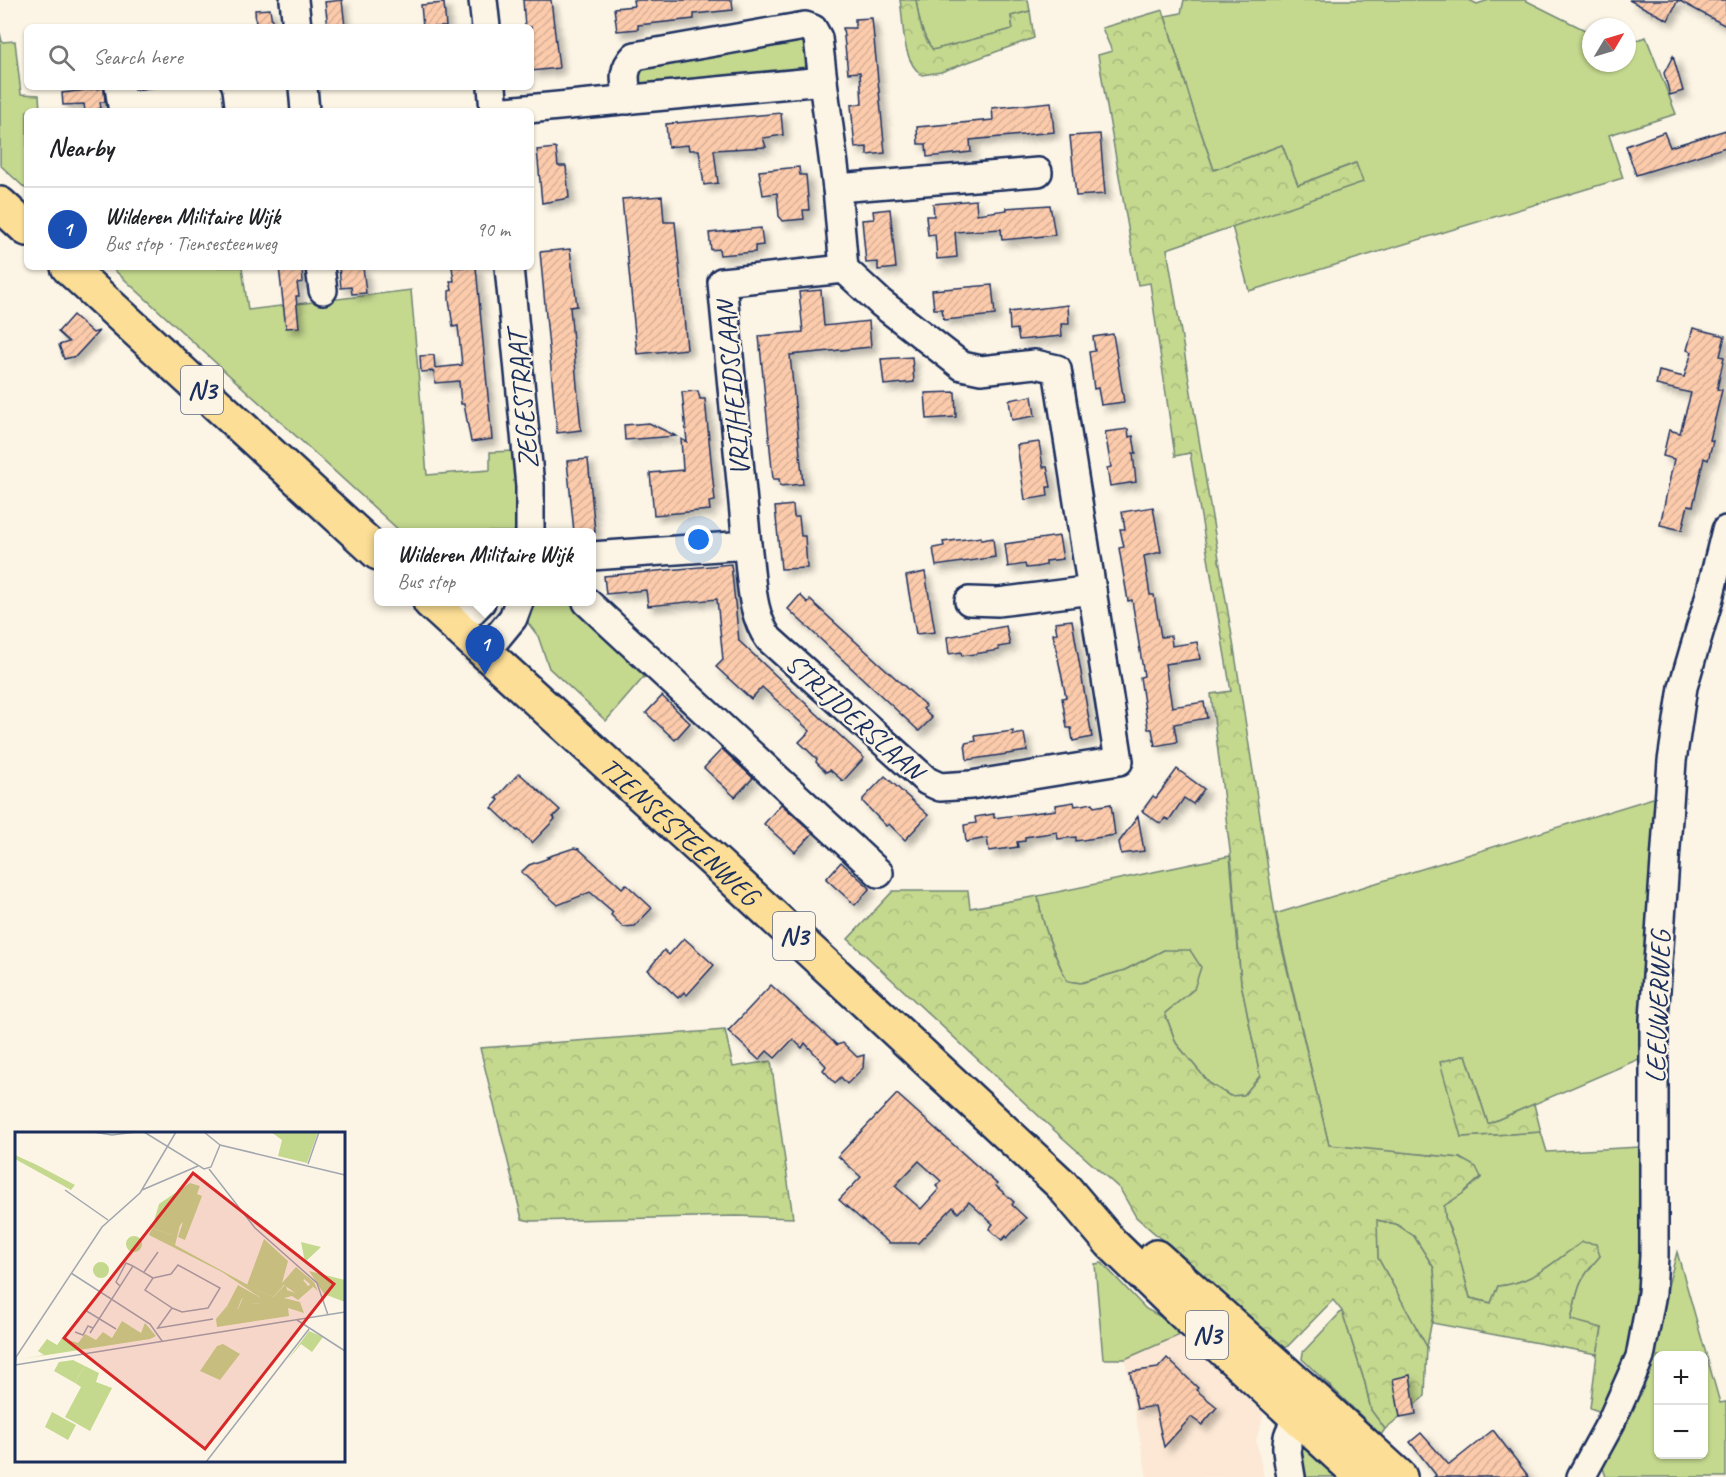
<!DOCTYPE html>
<meta charset="utf-8">
<style>
:root{--surface:#fff;--page:#f2f2f2;--text:#202124;--muted:#757577;--line:#e0e0e0;--accent:#ea580c}
body{margin:0;font-family:Caveat,sans-serif;background:var(--page);color:var(--text)}
.controls{position:absolute;right:18px;bottom:18px;display:grid;overflow:hidden;border-radius:9px;box-shadow:0 2px 4px #0004}
.controls button{width:54px;height:54px;display:grid;place-items:center;padding:0;border:0;border-bottom:2px solid var(--line);background:var(--surface);color:var(--text);font:30px sans-serif}
.compass{position:absolute;left:1582px;top:18px;width:54px;height:54px;border-radius:50%;background:var(--surface);box-shadow:0 2px 4px #0004;rotate:52deg}
.you{position:absolute;left:699px;top:540px;width:21px;height:21px;margin:-15px;border:4px solid #fff;border-radius:50%;background:#1a73e8;box-shadow:0 0 0 9px #1a73e833}
.badge{display:grid;place-items:center;width:39px;height:39px;border-radius:50%;background:var(--accent);color:#fff;font-size:20px;font-weight:700}
.pin{position:absolute;translate:-50% -50px;filter:drop-shadow(0 2px 3px #0008)}
.pin::after{content:'';position:absolute;top:32px;width:21px;height:18px;background:inherit;clip-path:polygon(0 0,100% 0,50% 100%)}
.popup{position:absolute;left:374px;top:528px;width:222px;height:78px;box-sizing:border-box;display:grid;place-content:center;border-radius:9px;background:var(--surface);filter:drop-shadow(0 2px 4px #0005);font-size:20px;white-space:nowrap;color:var(--muted)}
.popup b{font-size:22px;color:var(--text)}
.popup::after{content:'';position:absolute;left:50%;top:100%;margin-left:-12px;border:12px solid transparent;border-top-color:var(--surface)}
.list{margin:0;padding:0;list-style:none}
h2{display:flex;justify-content:space-between;align-items:center;height:78px;margin:0;padding:0 24px;font-size:26px}
h2 small{font-size:20px;font-weight:400;color:var(--muted)}
.list li{display:grid;grid-template-columns:39px 1fr auto;gap:18px;align-items:center;box-sizing:border-box;height:84px;padding:0 24px;border-top:2px solid var(--line)}
.list b{display:block;font-size:22px;white-space:nowrap}
.list p{margin:0;font-size:20px;white-space:nowrap;color:var(--muted)}
.list em{font-size:20px;font-style:normal;color:var(--muted)}
.icon{flex:none;width:33px;height:33px;fill:none;stroke:currentColor;stroke-width:2;stroke-linecap:round;stroke-linejoin:round}
.map{position:relative;flex:none;width:1726px;height:1477px;overflow:hidden}
.search{position:absolute;background:var(--surface);box-shadow:0 2px 4px #0004;left:24px;top:24px;width:510px;height:66px;display:flex;align-items:center;gap:15px;box-sizing:border-box;padding:0 21px;border-radius:9px;color:var(--muted);font-size:22px}
.panel{position:absolute;background:var(--surface);box-shadow:0 2px 4px #0004;left:24px;top:108px;width:510px;height:162px;border-radius:9px}
.map>svg:first-child{display:block}
.built{fill:#fce8d4}
.green{fill:#c4d88e;stroke:#708476;stroke-width:1.5;fill-rule:evenodd}
.forest{fill:url(#forest-crowns);stroke:#708476;stroke-width:1.5}
.building{fill:url(#building-hatch);stroke:#1b2f5e;stroke-width:1.5;fill-rule:evenodd;filter:url(#shadow)}
.lines{fill:none;stroke-linecap:round;stroke-linejoin:round}
.minor-casing{stroke:#1b2f5e;stroke-width:32}
.major-casing{stroke:#1b2f5e;stroke-width:38}
.minor{stroke:#fcf5e5;stroke-width:27}
.major{stroke:#fcde96;stroke-width:33}
.labels{text-anchor:middle;stroke-width:4.5;stroke-linejoin:round;paint-order:stroke}
.shield{fill:#fcf5e5;stroke:#5e6a86;stroke-width:1.5}
.shield-label{font-size:27px;font-weight:bold;fill:#1b2f5e}
.street-label{font-size:28px;fill:#1b2f5e;stroke:#fcf5e5}
.inset-road{fill:none;stroke:#a2a6af;stroke-width:1.5}
.view{fill:#d62828;fill-opacity:0.15;stroke:#d62828;stroke-width:3}
.inset-edge{fill:none;stroke:#1b2f5e;stroke-width:3}
</style>
<div class="map">
<svg width="1726" height="1477" viewBox="0 0 1726 1477">
<defs>
<pattern id="forest-crowns" width="20" height="18" patternUnits="userSpaceOnUse" patternTransform="scale(1.5)"><rect width="20" height="18" fill="#c4d88e"/><path d="M2 6a3 3 0 1 1 6 0M12 15a3 3 0 1 1 6 0" fill="none" stroke="#a8ba7d"/></pattern>
<pattern id="building-hatch" width="6" height="6" patternUnits="userSpaceOnUse" patternTransform="scale(1.5)"><rect width="6" height="6" fill="#fccbac"/><path d="M-1 1l2-2M0 6l6-6M5 7l2-2" fill="none" stroke="#d7af96"/></pattern>
<filter id="shadow"><feDropShadow dx="5.5" dy="5.5" stdDeviation="3" flood-color="#0004"/></filter>
</defs>
<rect width="100%" height="100%" fill="#fcf5e5"/>
<filter id="ink" filterUnits="userSpaceOnUse"><feTurbulence type="fractalNoise" baseFrequency=".0167" numOctaves="2"/><feDisplacementMap in="SourceGraphic" scale="12" xChannelSelector="R" yChannelSelector="G"/><feConvolveMatrix kernelMatrix="1 2 1 2 8 2 1 2 1" color-interpolation-filters="sRGB"/></filter>
<g filter="url(#ink)">
<polygon class="built" points="1182,1334 1264,1414 1256,1441 1264,1477 1147,1477 1125,1359"/>
<g class="green">
<path d="M 916,0 L 1028,0 L 1030,11 L 1011,16 L 1013,29 L 933,50 C 921,35 919,19 916,0 Z"/>
<polygon points="1184,0 1469,0 1477,4 1489,0 1525,0 1591,33 1591,63 1627,63 1627,43 1646,37 1676,114 1609,135 1623,178 1249,291 1232,226 1362,182 1355,163 1298,185 1282,145 1214,170 1194,112 1165,16 1181,13"/>
<polygon points="0,33 2,42 15,41 21,94 39,95 40,111 27,111 27,190 0,165"/>
<polygon points="796,33 816,48 807,74 639,86 636,71 639,66"/>
<polygon points="111,267 242,267 248,310 411,290 427,475 490,470 490,452 516,451 517,519 514,532 401,532"/>
<polygon points="531,602 578,602 650,670 606,721 549,668 538,636 525,619"/>
<path d="M 1656,797 L 1639,1059 L 1488,1124 L 1466,1055 L 1461,1137 L 1541,1132 L 1547,1152 L 1640,1147 L 1645,1283 L 1638,1338 L 1604,1413 L 1590,1408 L 1597,1354 L 1602,1328 L 1571,1321 C 1578,1288 1577,1282 1600,1256 L 1582,1242 C 1554,1262 1533,1283 1498,1286 L 1491,1303 L 1470,1298 L 1457,1248 L 1445,1217 L 1444,1205 L 1462,1194 L 1481,1178 L 1460,1158 L 1329,1146 L 1275,914 Z"/>
<path d="M 1230,856 L 1241,983 L 1260,1076 L 1244,1095 L 1230,1096 L 1209,1083 L 1176,1043 L 1165,1013 L 1194,989 L 1164,950 L 1125,970 L 1081,983 L 1067,981 C 1054,954 1042,926 1038,896 Z"/>
<polygon points="1376,1220 1396,1224 1414,1236 1434,1268 1436,1298 1427,1347 1378,1258"/>
<path d="M 1677,1252 L 1720,1403 L 1726,1402 L 1726,1477 L 1606,1477 L 1601,1462 L 1660,1316 ZM 1658,1356 L 1704,1356 L 1704,1454 L 1658,1454 Z"/>
<polygon points="1102,1263 1146,1309 1169,1321 1182,1334 1125,1359 1103,1359 1095,1264"/>
<polygon points="1342,1311 1365,1383 1371,1410 1385,1429 1381,1435 1302,1359 1303,1352"/>
<polygon points="1297,1443 1339,1477 1300,1477"/>
</g>
<g class="forest">
<path d="M 900,0 L 916,0 C 919,19 921,35 933,50 L 1013,29 L 1011,16 L 1030,11 L 1034,38 L 941,72 L 922,75 C 901,61 904,22 900,0 Z"/>
<path d="M 1163,10 L 1194,112 L 1214,170 L 1282,145 L 1298,185 L 1356,163 L 1363,182 L 1167,249 L 1234,648 L 1277,927 L 1329,1145 L 1460,1158 L 1476,1167 L 1481,1177 L 1462,1194 L 1444,1206 L 1445,1217 L 1457,1248 L 1470,1298 L 1491,1303 L 1498,1286 C 1534,1283 1553,1262 1582,1242 L 1596,1244 L 1600,1256 C 1577,1282 1578,1288 1571,1320 L 1602,1328 L 1597,1354 L 1432,1323 L 1436,1298 L 1434,1268 L 1414,1236 L 1396,1224 L 1377,1220 L 1378,1258 L 1427,1347 L 1425,1396 L 1385,1429 L 1371,1410 L 1365,1383 L 1342,1311 L 1333,1300 L 1286,1348 L 1136,1217 L 1120,1189 L 1055,1131 L 848,939 L 893,891 L 968,891 L 970,908 L 1038,896 C 1042,926 1054,954 1067,981 L 1081,983 L 1125,970 L 1164,950 L 1190,950 L 1201,967 L 1194,989 L 1165,1013 L 1176,1043 L 1209,1083 L 1230,1096 L 1244,1095 L 1260,1076 L 1241,983 L 1232,867 L 1211,694 L 1231,691 L 1190,453 L 1175,456 L 1150,283 L 1138,285 L 1098,55 L 1112,51 L 1102,28 Z"/>
<polygon points="725,1030 733,1067 771,1061 793,1218 737,1216 531,1221 522,1219 480,1048"/>
<polygon points="1466,1055 1488,1124 1534,1104 1541,1132 1461,1137 1440,1062"/>
</g>
<g class="building">
<polygon points="342,0 345,27 328,27 325,2"/>
<polygon points="523,0 551,0 559,68 531,71 531,27 525,27"/>
<polygon points="633,0 732,0 733,10 694,14 694,19 638,25 638,29 617,31 614,8 634,6"/>
<polygon points="1629,0 1726,0 1726,26 1678,0 1668,20"/>
<polygon points="444,3 446,27 423,27 421,5"/>
<polygon points="270,9 273,27 256,27 255,10"/>
<polygon points="872,18 885,153 867,155 867,147 855,148 851,105 862,104 860,72 848,73 843,28 855,28 855,19"/>
<polygon points="1673,56 1683,91 1670,95 1664,73"/>
<polygon points="104,88 105,102 100,102 101,109 98,109 98,111 85,111 84,104 63,105 62,93"/>
<polygon points="1051,102 1054,132 970,140 971,152 927,157 926,144 918,144 917,127 993,120 992,108"/>
<polygon points="781,113 783,135 763,138 766,147 714,150 718,183 704,185 699,150 689,150 688,145 668,147 666,124"/>
<polygon points="1726,130 1726,147 1636,175 1626,146 1664,132 1670,147"/>
<polygon points="1100,134 1105,194 1076,196 1070,136"/>
<polygon points="556,148 558,166 566,166 569,198 542,203 537,150"/>
<polygon points="799,167 800,175 806,175 809,210 803,210 804,219 782,221 779,216 777,193 763,195 759,171"/>
<polygon points="662,196 664,222 675,222 687,349 637,354 622,199"/>
<polygon points="976,200 977,214 1007,210 1006,208 1050,205 1055,235 1002,240 1001,229 955,232 957,257 937,259 935,234 928,235 926,216 934,216 933,204"/>
<polygon points="890,209 896,268 878,270 878,262 866,263 862,220 874,219 873,211"/>
<polygon points="761,228 763,245 755,246 755,252 720,255 719,249 711,250 709,233"/>
<polygon points="570,249 577,306 570,307 581,430 557,433 540,252"/>
<polygon points="279,267 302,267 303,282 297,283 299,296 296,296 299,327 286,328"/>
<polygon points="363,267 366,293 352,294 351,287 341,288 339,268"/>
<polygon points="452,267 476,267 492,439 471,442 464,404 461,404 459,381 435,383 434,371 421,372 420,356 434,355 435,368 462,365 458,326 453,327 449,299 449,291 452,290 450,281 454,281"/>
<polygon points="992,285 995,315 944,320 942,309 934,309 932,290"/>
<polygon points="821,290 824,326 869,321 871,347 790,355 803,484 780,486 779,479 773,479 759,336 803,332 799,292"/>
<polygon points="1068,305 1069,324 1061,324 1062,336 1019,340 1017,329 1010,330 1009,312"/>
<polygon points="73,315 93,333 99,331 76,356 64,359 59,345 69,342 58,332"/>
<polygon points="1693,328 1725,336 1720,356 1724,357 1717,389 1722,390 1710,440 1713,441 1708,460 1704,458 1693,506 1688,505 1682,530 1660,525 1674,459 1663,456 1669,430 1680,433 1691,393 1656,385 1659,371 1684,377 1692,352 1687,350"/>
<polygon points="1113,334 1124,402 1101,405 1098,388 1094,389 1089,352 1095,351 1093,337"/>
<polygon points="912,357 914,382 884,385 881,359"/>
<polygon points="698,391 700,399 705,399 715,501 709,502 710,510 654,515 650,473 683,470 681,439 687,442 682,392"/>
<polygon points="955,392 956,417 927,419 925,393"/>
<polygon points="1032,396 1035,416 1012,420 1009,400"/>
<polygon points="649,423 676,436 625,440 624,425"/>
<polygon points="1128,429 1129,437 1133,436 1136,453 1133,453 1136,482 1110,486 1107,468 1111,467 1105,432"/>
<polygon points="1039,442 1043,467 1047,467 1051,487 1047,487 1048,496 1025,500 1017,445"/>
<polygon points="588,459 595,532 574,532 567,461"/>
<polygon points="793,505 794,517 799,517 801,536 805,536 807,568 781,569 775,507"/>
<polygon points="1153,507 1161,552 1144,556 1150,595 1154,595 1161,637 1171,636 1172,646 1197,642 1200,659 1165,664 1172,707 1204,702 1207,718 1174,724 1177,742 1155,746 1152,729 1148,729 1140,677 1144,676 1132,600 1128,601 1119,548 1124,547 1120,529 1125,529 1122,512"/>
<polygon points="1059,536 1063,559 1046,561 1046,565 1036,567 1026,568 1025,564 1008,567 1005,544"/>
<polygon points="981,537 981,540 993,538 995,557 936,566 933,548 944,546 943,542"/>
<polygon points="731,564 739,641 864,758 843,781 830,770 826,772 816,762 817,759 799,742 810,731 762,687 751,699 716,667 723,660 717,599 648,606 646,590 606,594 604,576"/>
<polygon points="925,572 935,632 916,634 906,576"/>
<polygon points="800,595 808,603 810,600 926,706 923,709 932,718 919,731 788,609"/>
<polygon points="1072,620 1092,737 1073,741 1071,728 1067,728 1062,698 1066,697 1053,634 1057,633 1055,622"/>
<polygon points="1006,626 1010,645 998,647 999,650 962,656 961,652 949,654 947,637"/>
<polygon points="662,696 690,723 675,740 646,713"/>
<polygon points="1013,731 1013,735 1024,733 1027,751 967,760 965,743 976,741 975,736"/>
<polygon points="722,749 753,778 735,797 704,768"/>
<polygon points="1177,769 1204,789 1193,804 1184,798 1169,820 1165,818 1161,824 1142,811 1153,796 1156,798"/>
<polygon points="519,773 560,810 553,817 555,819 532,843 518,830 517,831 492,808 499,800 496,798"/>
<polygon points="885,776 928,815 905,840 889,824 886,826 863,802 863,799"/>
<polygon points="1074,802 1075,806 1093,803 1094,807 1111,804 1115,835 1076,841 1076,837 1058,839 1057,832 1025,837 1025,841 1017,842 1018,847 989,851 987,838 966,842 964,825 976,823 975,817 994,814 994,818 1056,810 1056,805"/>
<polygon points="781,804 813,833 795,852 764,824"/>
<polygon points="1138,816 1144,851 1121,854 1119,842"/>
<polygon points="574,848 579,849 622,888 626,884 652,908 635,926 623,927 611,915 613,912 590,892 558,905 521,872 529,865 549,858 547,857"/>
<polygon points="841,862 870,888 855,905 826,879"/>
<polygon points="684,938 714,965 687,995 684,992 678,998 648,970 664,950 669,955"/>
<polygon points="771,985 837,1045 843,1043 857,1057 864,1055 863,1068 847,1084 841,1077 835,1083 823,1070 826,1066 805,1043 802,1048 793,1039 775,1058 767,1051 759,1060 728,1031"/>
<path d="M 897,1094 L 997,1184 L 996,1186 L 1014,1202 L 1012,1205 L 1026,1218 L 1007,1238 L 1006,1236 L 1002,1240 L 989,1229 L 993,1224 L 969,1202 L 958,1213 L 953,1207 L 918,1243 L 889,1243 L 839,1200 L 861,1177 L 838,1156 ZM 919,1161 L 941,1181 L 936,1186 L 939,1189 L 921,1209 L 895,1186 Z"/>
<polygon points="1167,1358 1198,1388 1196,1390 1217,1407 1202,1425 1191,1417 1164,1447 1155,1406 1137,1409 1130,1372 1158,1368"/>
<polygon points="1410,1375 1416,1414 1400,1417 1393,1379"/>
<polygon points="1493,1430 1529,1477 1434,1477 1436,1475 1410,1442 1421,1433 1449,1465"/>
</g>
<g class="lines">
<defs>
<g id="minor">
<polyline points="294,0 297,27"/>
<polyline points="483,0 486,27"/>
<polyline points="119,87 122,106 208,95 210,111"/>
<polyline points="303,87 305,111"/>
<polyline points="492,87 494,111"/>
<path d="M 628,100 C 625,81 621,70 635,56 L 805,26 L 813,29 L 818,38 L 823,81"/>
<polyline points="506,111 823,81 837,188 844,269"/>
<polyline points="837,188 1038,172"/>
<polyline points="320,267 323,290"/>
<polyline points="509,267 530,486 530,532"/>
<path d="M 747,545 C 752,577 750,613 769,639 L 927,781 L 940,787 L 971,785 L 1119,761 L 1057,369 L 1035,364 L 981,370 L 962,366 L 881,303 L 844,269"/>
<polyline points="592,556 747,545 722,282 844,269"/>
<polyline points="969,601 998,602 1092,590"/>
<polyline points="587,602 879,873"/>
<polyline points="457,626 481,602"/>
<polyline points="485,652 513,618 519,602"/>
<path d="M 1291,1477 C 1284,1436 1283,1435 1312,1404"/>
<polyline points="1581,1477 1611,1422 1640,1357 1652,1293 1654,1256 1654,1019 1672,761 1683,687 1708,602 1726,530"/>
</g>
<g id="major">
<polyline points="0,204 27,229"/>
<polyline points="68,267 378,553"/>
<path id="s1" d="M 430,602 L 717,864 L 1061,1184 L 1111,1243 L 1179,1309 L 1362,1477"/>
<polyline points="1156,1257 1316,1400 1400,1477"/>
</g>
</defs>
<use href="#minor" class="minor-casing"/>
<use href="#major" class="major-casing"/>
<use href="#minor" class="minor"/>
<use href="#major" class="major"/>
</g>
</g>
<g class="labels">
<g class="shield">
<rect x="181" y="366" width="42" height="48" rx="4.5"/>
<rect x="773" y="912" width="42" height="48" rx="4.5"/>
<rect x="1186" y="1311" width="42" height="48" rx="4.5"/>
</g>
<g class="shield-label">
<text x="202" y="399">N3</text>
<text x="794" y="945">N3</text>
<text x="1207" y="1344">N3</text>
</g>
<g class="street-label">
<text transform="translate(732 389) rotate(-95)" y="10">VRIJHEIDSLAAN</text>
<text transform="translate(522 400) rotate(-95)" y="10">ZEGESTRAAT</text>
<text transform="translate(855 716) rotate(42)" y="10">STRIJDERSLAAN</text>
<text dy="10" stroke="none"><textPath href="#s1" startOffset="339">TIENSESTEENWEG</textPath></text>
<text transform="translate(1657 1007) rotate(-88)" y="10">LEEUWERWEG</text>
</g>
</g>
<g transform="translate(15 1132)">
<rect width="330" height="330" fill="#fcf5e5"/>
<path d="M 256,0 L 303,0 L 292,31 L 263,24 L 267,8 ZM 0,23 L 22,33 L 60,53 L 56,58 L 0,27 ZM 175,51 L 185,54 L 182,62 L 187,64 L 170,108 L 163,105 L 168,90 L 156,103 L 137,96 L 144,72 ZM111 112a8 8 0 1 1 16 0a8 8 0 1 1-16 0ZM 249,107 L 273,129 L 267,151 L 281,135 L 299,150 L 303,159 L 289,147 L 283,163 L 269,153 L 258,165 L 232,153 ZM 286,110 L 306,115 L 290,130 ZM78 138a8 8 0 1 1 16 0a8 8 0 1 1-16 0ZM 294,139 L 330,148 L 330,170 L 309,162 ZM 223,153 L 246,166 L 246,171 L 237,172 L 227,166 L 222,178 L 212,174 ZM 107,189 L 126,201 L 130,191 L 141,204 L 135,207 L 6,227 L 29,223 L 23,219 L 32,207 L 42,213 L 47,206 L 63,211 L 70,202 L 81,208 L 88,200 L 97,206 ZM 294,199 L 308,205 L 297,220 L 286,212 L 272,229 ZM 70,234 L 84,241 L 81,250 L 97,256 L 75,299 L 50,285 L 66,255 L 60,251 ZM 37,280 L 61,293 L 53,308 L 30,295 Z" fill="#c4d88e"/>
<path d="M 166,89 L 160,113 L 233,153 L 258,165 L 271,152 L 272,158 L 283,162 L 287,147 L 293,154 L 296,152 L 298,155 L 283,168 L 277,164 L 269,166 L 285,170 L 289,181 L 273,176 L 274,184 L 202,195 L 201,187 L 212,174 L 223,177 L 229,163 L 237,172 L 246,171 L 246,166 L 207,140 L 134,103 L 137,96 L 156,103 ZM 208,212 L 225,222 L 205,248 L 185,239 L 202,214 ZM 58,228 L 70,234 L 60,251 L 39,239 L 44,230 Z" fill="#c4d88e"/>
<path class="inset-road" d="M 78,0 L 97,3 L 121,0M 129,0 L 189,37 L 196,35 L 205,13M 189,0 L 205,13M 205,13 L 330,43M 293,32 L 304,0M 194,37 L 240,96 L 302,151 L 313,183M 50,58 L 93,88M 127,58 L 183,34M 129,140 L 143,120M 56,141 L 135,192 L 147,209M 138,146 L 156,142 L 163,133 L 205,156 L 193,176 L 167,180 L 157,176M 138,146 L 130,158 L 157,176 L 142,197M 105,154 L 101,150 L 111,131 L 118,134M 70,178 L 101,197M 282,188 L 330,219M 143,196 L 198,187M 60,200 L 68,203 L 73,194 L 78,196M 75,201 L 118,134 L 138,146M 0,233 L 1,225 L 87,95 L 125,61 L 161,0M 0,233 L 330,180M 191,330 L 294,197"/>
<path class="view" d="M 178,41 L 319,152 L 190,317 L 49,206 Z"/>
<rect width="330" height="330" class="inset-edge"/>
</g>
</svg>
<div class="controls">
<button>+</button>
<button>−</button>
</div>
<svg class="compass" viewBox="-18 -18 36 36"><path d="M0-13l5 13h-10z" fill="#e53935"/><path d="M0 13l5-13h-10z" fill="#757577"/></svg>
<div class="you"></div>
<div class="pin badge" style="left:485px;top:675px;background:#1a4fb4">1</div>
<div class="popup"><b>Wilderen Militaire Wijk</b>Bus stop</div>
<div class="search"><svg class="icon" aria-label="search" viewBox="0 0 24 24"><circle cx="10" cy="10" r="6"/><path d="M15 15l6 6"/></svg>Search here</div>
<section class="panel">
<h2>Nearby<small></small></h2>
<ul class="list">
<li><span class="badge" style="background:#1a4fb4">1</span><div><b>Wilderen Militaire Wijk</b><p>Bus stop · Tiensesteenweg</p></div><em>90 m</em></li>
</ul>
</section>
</div>
